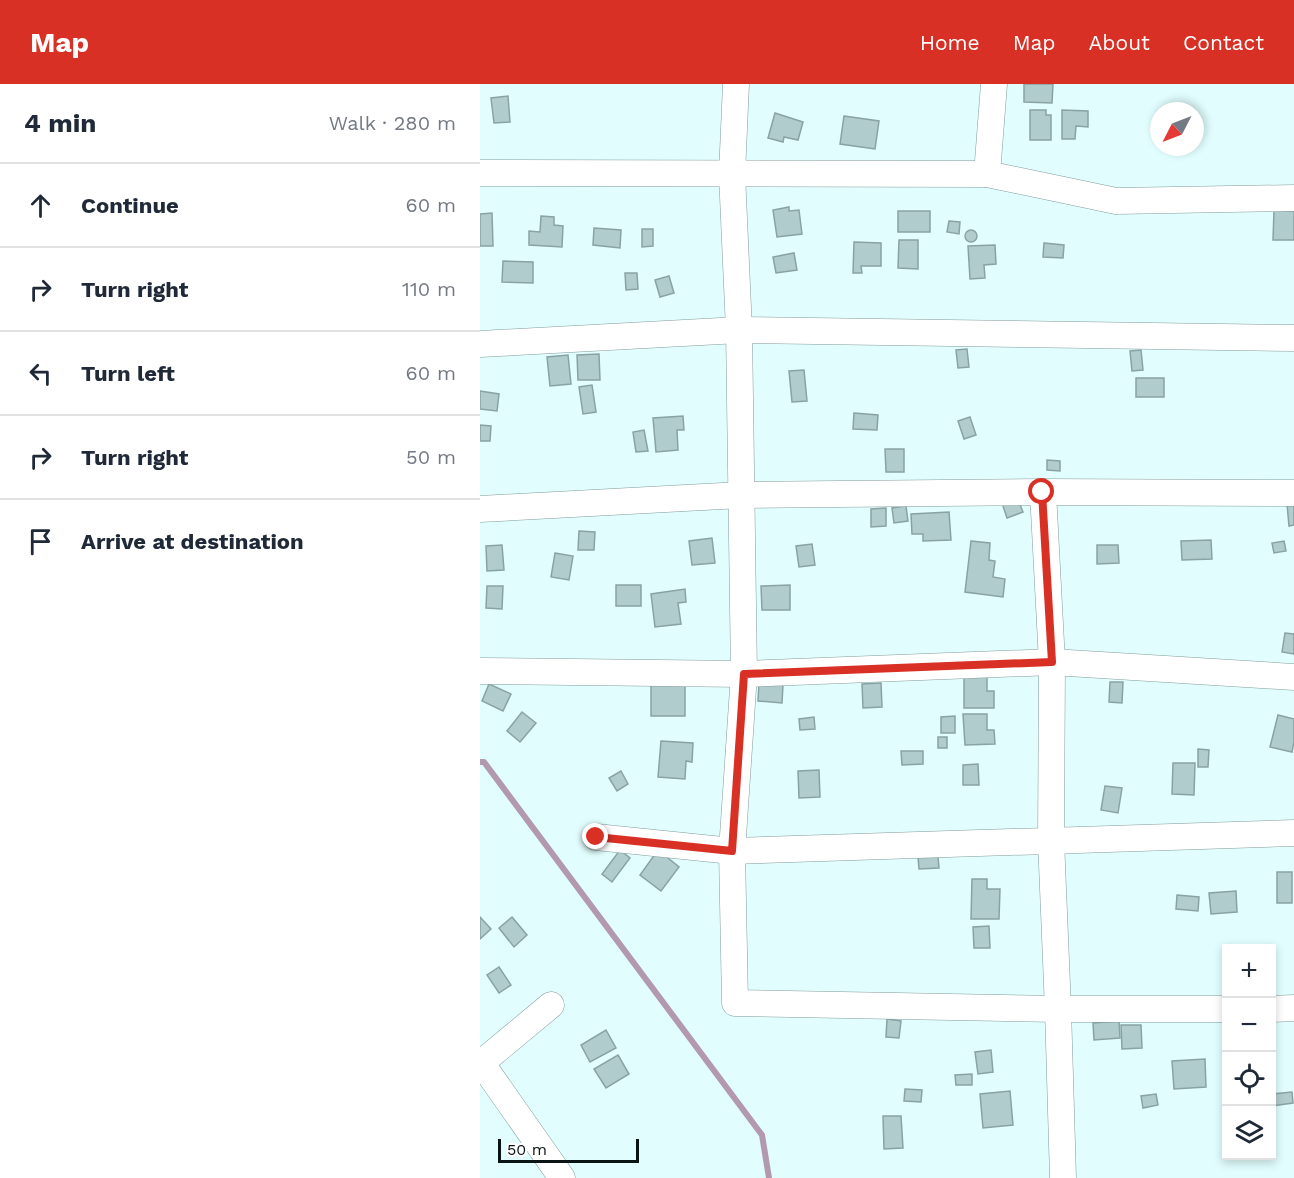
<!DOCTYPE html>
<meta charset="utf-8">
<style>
:root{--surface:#fff;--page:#f6f6f7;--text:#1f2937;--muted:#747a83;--line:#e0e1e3;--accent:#d93025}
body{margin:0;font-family:"Work Sans",sans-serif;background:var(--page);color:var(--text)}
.controls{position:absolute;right:18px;bottom:18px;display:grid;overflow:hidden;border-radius:0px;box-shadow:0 3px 9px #0003}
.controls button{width:54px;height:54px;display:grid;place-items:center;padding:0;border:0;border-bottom:2px solid var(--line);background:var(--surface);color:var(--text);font:30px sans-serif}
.compass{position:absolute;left:670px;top:18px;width:54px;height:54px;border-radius:50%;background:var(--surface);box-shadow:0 3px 9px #0003;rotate:228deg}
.scale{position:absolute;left:18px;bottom:15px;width:141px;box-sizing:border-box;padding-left:6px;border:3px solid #0a1414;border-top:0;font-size:16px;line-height:21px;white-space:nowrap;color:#0a1414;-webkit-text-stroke:4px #fff;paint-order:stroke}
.stop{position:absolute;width:18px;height:18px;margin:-14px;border:4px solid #d93025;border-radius:50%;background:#fff}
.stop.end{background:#d93025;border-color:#fff;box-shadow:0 2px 6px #0008}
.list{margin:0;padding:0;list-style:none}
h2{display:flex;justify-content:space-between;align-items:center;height:78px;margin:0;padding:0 24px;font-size:26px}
h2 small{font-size:20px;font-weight:400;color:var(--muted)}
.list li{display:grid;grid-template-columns:39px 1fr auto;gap:18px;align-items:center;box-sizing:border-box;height:84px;padding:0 24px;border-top:2px solid var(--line)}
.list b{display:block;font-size:22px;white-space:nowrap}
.list em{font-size:20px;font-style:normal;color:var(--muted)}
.icon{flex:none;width:33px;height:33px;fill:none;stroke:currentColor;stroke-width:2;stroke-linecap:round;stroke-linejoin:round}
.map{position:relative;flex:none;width:814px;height:1094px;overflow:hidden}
header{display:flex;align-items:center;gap:36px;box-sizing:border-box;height:84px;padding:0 30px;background:var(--accent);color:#fff}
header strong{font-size:28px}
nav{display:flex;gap:33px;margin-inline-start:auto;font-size:21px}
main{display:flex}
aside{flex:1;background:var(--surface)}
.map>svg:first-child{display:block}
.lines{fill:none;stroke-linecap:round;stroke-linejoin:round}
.stream{stroke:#b299af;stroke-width:6}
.building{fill:#b1cccc;stroke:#89a3a3;stroke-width:1.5}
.minor-casing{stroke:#839c9c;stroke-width:27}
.minor{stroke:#fff;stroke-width:26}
.route{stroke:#d93025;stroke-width:8}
</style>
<header>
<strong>Map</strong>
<nav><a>Home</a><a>Map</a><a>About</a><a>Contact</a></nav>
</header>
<main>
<aside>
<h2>4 min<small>Walk · 280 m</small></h2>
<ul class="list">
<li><svg class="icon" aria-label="ahead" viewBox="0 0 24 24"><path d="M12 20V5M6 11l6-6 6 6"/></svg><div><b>Continue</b></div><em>60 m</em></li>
<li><svg class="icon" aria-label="right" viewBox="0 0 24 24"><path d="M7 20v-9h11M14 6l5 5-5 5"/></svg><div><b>Turn right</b></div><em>110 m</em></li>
<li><svg class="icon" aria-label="left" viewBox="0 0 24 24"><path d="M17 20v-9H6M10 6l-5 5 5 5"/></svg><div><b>Turn left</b></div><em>60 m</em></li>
<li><svg class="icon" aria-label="right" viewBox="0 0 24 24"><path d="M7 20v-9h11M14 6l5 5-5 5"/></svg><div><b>Turn right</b></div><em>50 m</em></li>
<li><svg class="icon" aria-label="arrive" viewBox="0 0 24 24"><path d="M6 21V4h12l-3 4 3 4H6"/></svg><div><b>Arrive at destination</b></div></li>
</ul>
</aside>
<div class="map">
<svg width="814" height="1094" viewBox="0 0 814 1094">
<rect width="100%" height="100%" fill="#e1fdfd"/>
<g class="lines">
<polyline class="stream" points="0,678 4,678 282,1051 289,1094"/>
</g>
<g class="building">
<polygon points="544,0 573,0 572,19 544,18"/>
<polygon points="28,12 30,38 14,39 11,14"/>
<polygon points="550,26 566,26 566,31 571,31 571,56 550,56"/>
<polygon points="582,26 608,27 608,43 596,42 595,55 582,55"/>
<polygon points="295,29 323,38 318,56 304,53 303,58 288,54"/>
<polygon points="364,32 399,37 395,65 360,60"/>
<polygon points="309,123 309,127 319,126 322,150 297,153 293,126"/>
<rect x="418" y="127" width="32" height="21"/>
<polygon points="794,127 814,127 814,156 793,156"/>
<polygon points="12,129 13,162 0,162 0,130"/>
<polygon points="61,132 74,133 74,141 83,142 82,163 49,161 49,147 60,148"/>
<polygon points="469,137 480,138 479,150 467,148"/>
<polygon points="114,144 141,146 140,164 113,161"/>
<polygon points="162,145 173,145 173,162 162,163"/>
<circle cx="491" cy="152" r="6"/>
<polygon points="419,156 438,156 438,185 418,184"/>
<polygon points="374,158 401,159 401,182 381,182 382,189 373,189"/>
<polygon points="564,159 584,161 583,174 563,173"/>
<polygon points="515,161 516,180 504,181 505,194 490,195 488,162"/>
<polygon points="314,169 317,186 296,189 293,173"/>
<polygon points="23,177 53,178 53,199 22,198"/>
<polygon points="145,189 157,189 158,205 146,206"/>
<polygon points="189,192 194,209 180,213 175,196"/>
<polygon points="487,265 489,283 478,284 476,266"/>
<polygon points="661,266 663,286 652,287 650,267"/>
<polygon points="119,270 120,296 98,296 97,271"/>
<polygon points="88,271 91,300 70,302 67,273"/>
<polygon points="324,286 327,317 312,318 309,287"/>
<rect x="656" y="294" width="28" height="19"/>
<polygon points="112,301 116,328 103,330 99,303"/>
<polygon points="0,307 19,310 17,327 0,325"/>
<polygon points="374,329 398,331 397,346 373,345"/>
<polygon points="203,332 204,346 197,346 198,366 176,368 173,334"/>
<polygon points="490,333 496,351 484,355 478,337"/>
<polygon points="0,341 11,342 10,357 0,357"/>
<polygon points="164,346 168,367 156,368 153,348"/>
<polygon points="405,365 424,365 424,388 406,388"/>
<polygon points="567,376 580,377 580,387 567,386"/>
<polygon points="537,413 543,428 527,434 522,419"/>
<polygon points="807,420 814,420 814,441 809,442"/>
<polygon points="426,422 428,437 414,439 412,424"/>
<polygon points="406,424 406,442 391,443 391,425"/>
<polygon points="469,428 471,456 443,457 443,450 432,450 431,430"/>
<polygon points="99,447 115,448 114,466 98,466"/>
<polygon points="232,454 235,479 212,481 209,457"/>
<polygon points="731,456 732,475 702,476 701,457"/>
<polygon points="491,457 510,459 509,476 515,477 513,493 525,495 523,513 485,508"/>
<polygon points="804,457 806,467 794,469 792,459"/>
<polygon points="332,460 335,481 319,483 316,462"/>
<polygon points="22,461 24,486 7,487 6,462"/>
<polygon points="617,461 638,461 639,479 617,480"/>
<polygon points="75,469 93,472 89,496 71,493"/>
<rect x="136" y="501" width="25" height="21"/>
<polygon points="310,501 310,526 282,526 281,502"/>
<polygon points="7,502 23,502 22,525 6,524"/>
<polygon points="205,505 206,518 198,519 201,540 175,543 171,510"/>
<polygon points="805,549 814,550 814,570 802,568"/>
<polygon points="171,589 205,600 205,632 171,632"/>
<polygon points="484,592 507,592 507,607 514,607 514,624 484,624"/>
<polygon points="630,598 643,598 642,619 629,618"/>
<polygon points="279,599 303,601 302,619 278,617"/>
<polygon points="401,599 402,623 383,624 382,600"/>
<polygon points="9,600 31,610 23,627 2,617"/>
<polygon points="42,628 56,639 40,658 27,647"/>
<polygon points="483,630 507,630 507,646 514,646 515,660 485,661"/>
<polygon points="798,631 814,635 814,658 812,668 790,663"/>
<polygon points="475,632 475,649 461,649 461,633"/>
<polygon points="334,633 335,645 320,646 319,635"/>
<rect x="458" y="653" width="9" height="11"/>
<polygon points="181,657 213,659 212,678 206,677 205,695 178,693"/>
<polygon points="718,665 729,666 728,683 718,683"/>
<polygon points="421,667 443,667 443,680 422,681"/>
<polygon points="693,679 715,679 714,711 692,710"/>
<polygon points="498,680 499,701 483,701 483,681"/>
<polygon points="339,686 340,713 319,714 318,687"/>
<polygon points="141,687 148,700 137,707 129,694"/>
<polygon points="625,702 642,704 638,729 621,726"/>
<polygon points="140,766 150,774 132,798 122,790"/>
<polygon points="178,766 199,783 181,807 160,791"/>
<polygon points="458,772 459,784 439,785 438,773"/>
<rect x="797" y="788" width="15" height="31"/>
<polygon points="492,795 507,795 507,805 520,805 519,835 491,835"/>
<polygon points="756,807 757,828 731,830 729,809"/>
<polygon points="697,811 719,813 718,827 696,825"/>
<polygon points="0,833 11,845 0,855"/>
<polygon points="32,833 47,851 34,863 19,844"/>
<polygon points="509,842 510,864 494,864 493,843"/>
<polygon points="19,883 31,901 19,909 7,891"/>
<polygon points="407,935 421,937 419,954 406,953"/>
<polygon points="639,937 640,954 614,956 613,939"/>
<polygon points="641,941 661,941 662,964 642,965"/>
<polygon points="126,946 136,964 110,978 101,961"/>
<polygon points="511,966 513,988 498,990 495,968"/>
<polygon points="138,971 149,990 126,1004 114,985"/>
<polygon points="725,975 726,1003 694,1005 692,977"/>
<polygon points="492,990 492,1001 476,1001 475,991"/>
<polygon points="425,1005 442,1006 441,1018 424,1017"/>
<polygon points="530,1007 533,1041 503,1044 500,1010"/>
<polygon points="812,1008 813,1019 792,1022 792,1010"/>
<polygon points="676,1010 678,1021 663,1024 661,1012"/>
<polygon points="403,1032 421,1032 423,1064 404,1065"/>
</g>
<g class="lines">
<defs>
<g id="minor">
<polyline points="256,0 252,90 259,246 264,590 252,767 255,919 578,925 746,925"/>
<polyline points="0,89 507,90 636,117 814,114"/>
<polyline points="507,90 514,0"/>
<polyline points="0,260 259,246 814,254"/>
<polyline points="563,408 572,578 571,756 578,925 583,1094"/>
<polyline points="0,425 261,411 563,408 814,409"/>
<polyline points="0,587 264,590 572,578 814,593"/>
<polyline points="116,753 252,767 814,749"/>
<polyline points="792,925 814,924"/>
<polyline points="0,977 82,1094"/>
<polyline points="0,980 71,921"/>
</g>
</defs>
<use href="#minor" class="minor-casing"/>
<use href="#minor" class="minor"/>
</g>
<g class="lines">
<polyline class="route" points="116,753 252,767 264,590 572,578 562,408"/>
</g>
</svg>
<div class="controls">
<button>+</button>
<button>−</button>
<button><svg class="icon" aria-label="locate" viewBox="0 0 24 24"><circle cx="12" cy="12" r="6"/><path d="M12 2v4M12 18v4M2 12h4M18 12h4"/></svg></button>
<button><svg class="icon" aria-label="layers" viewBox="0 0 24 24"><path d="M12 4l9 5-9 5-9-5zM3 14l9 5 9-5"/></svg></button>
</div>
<svg class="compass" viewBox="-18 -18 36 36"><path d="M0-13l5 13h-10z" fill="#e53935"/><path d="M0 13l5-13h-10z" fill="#747a83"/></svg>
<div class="scale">50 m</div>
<div class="stop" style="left:562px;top:408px"></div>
<div class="stop end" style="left:116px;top:753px"></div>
</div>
</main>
